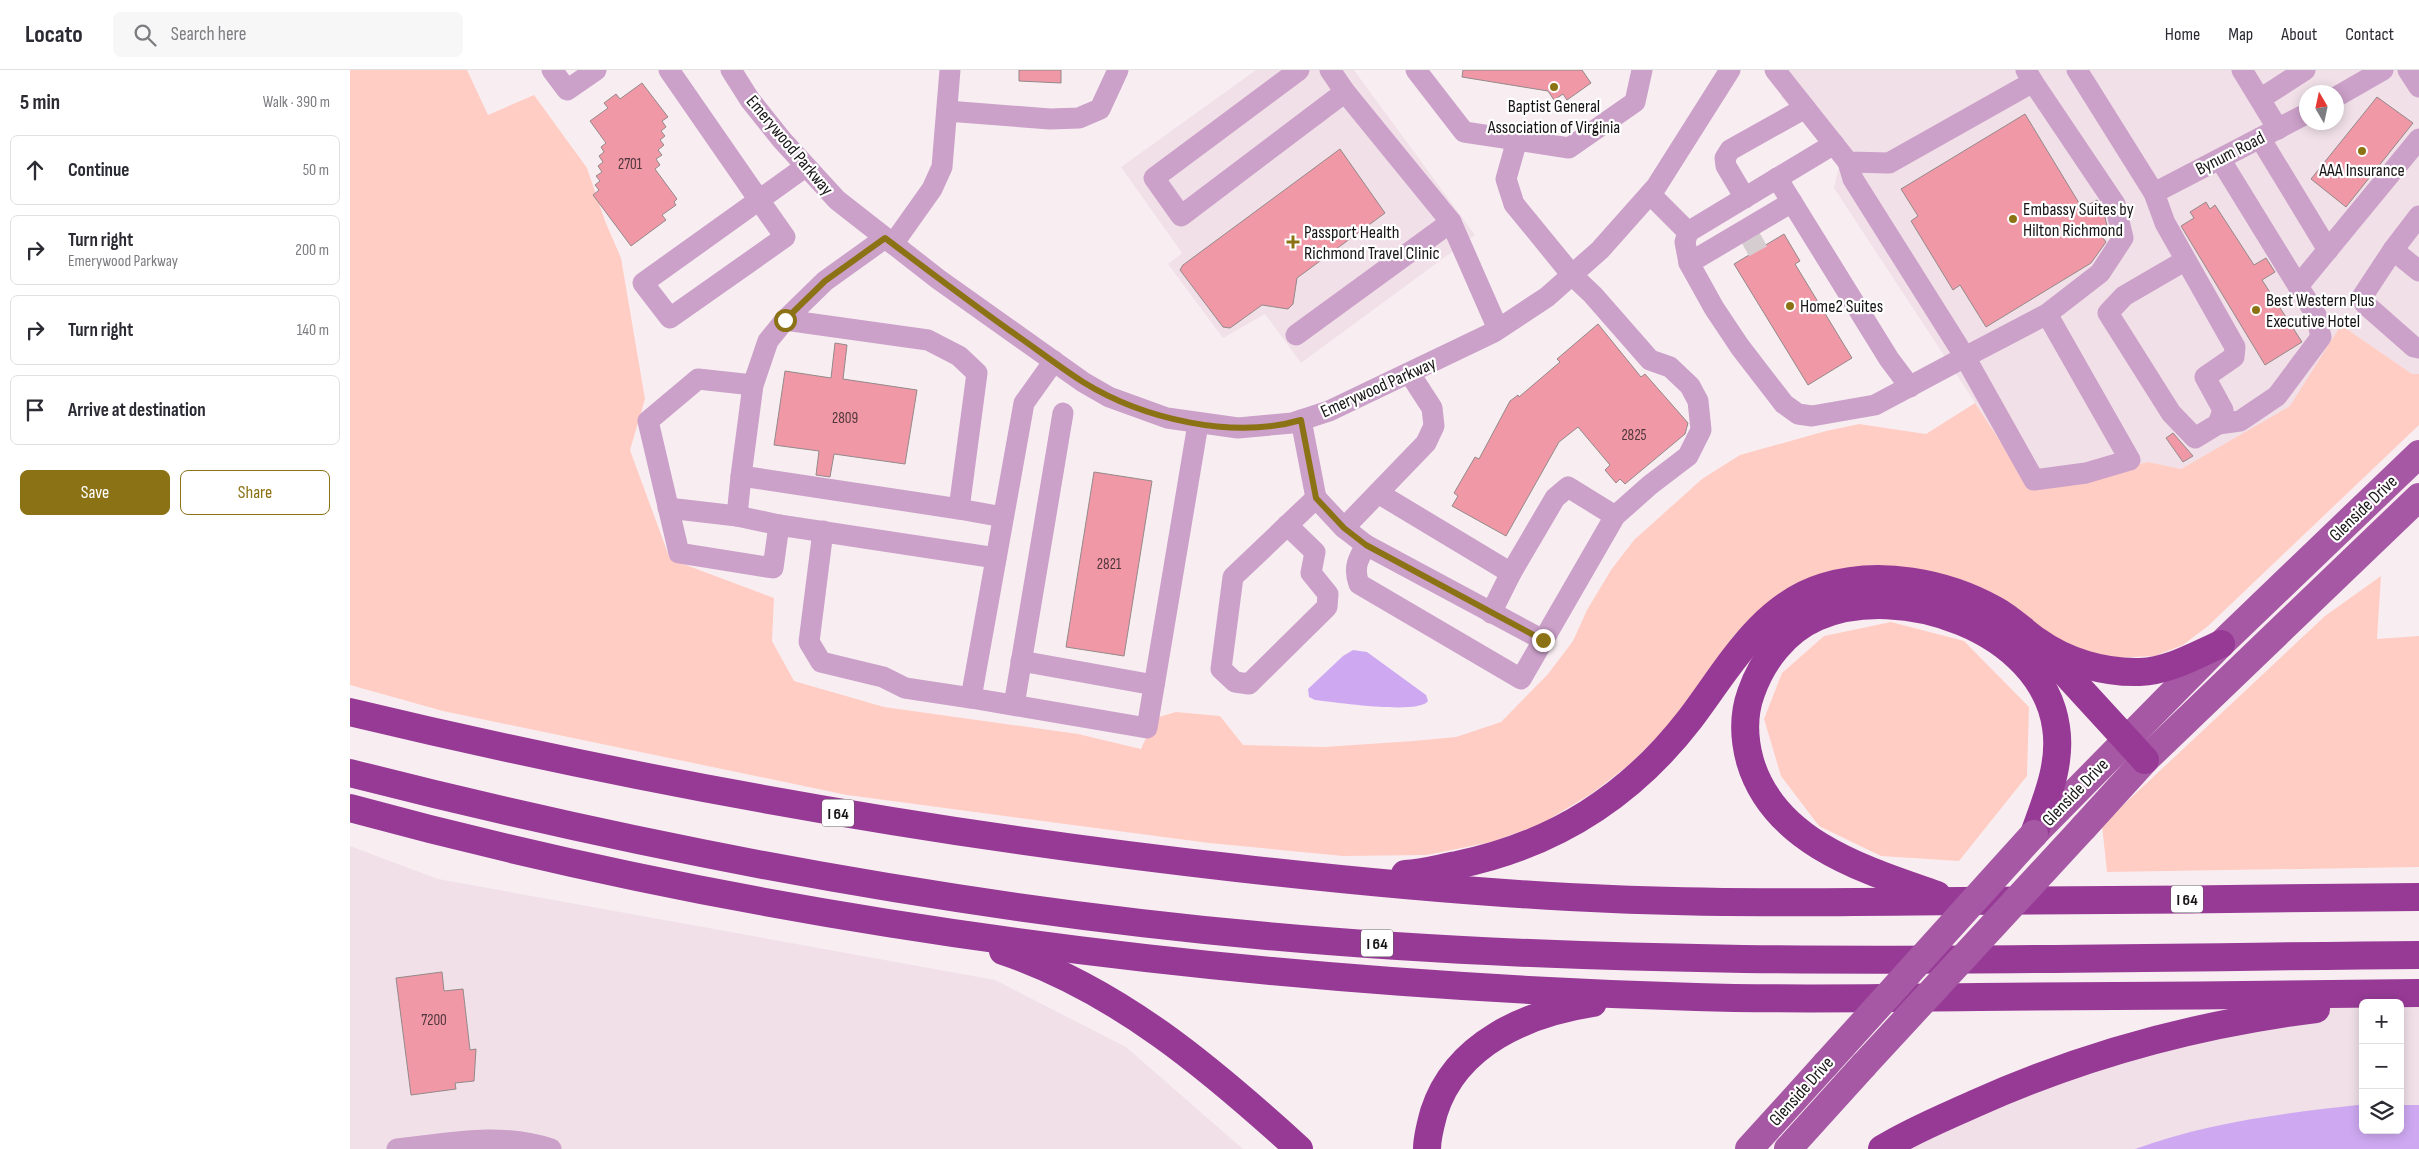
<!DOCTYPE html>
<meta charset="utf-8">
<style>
:root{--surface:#fff;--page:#f7f7f7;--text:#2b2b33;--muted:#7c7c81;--line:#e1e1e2;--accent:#8b7215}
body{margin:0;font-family:"Sofia Sans Condensed",sans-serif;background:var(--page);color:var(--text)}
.controls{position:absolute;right:15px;bottom:15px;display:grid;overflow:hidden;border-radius:8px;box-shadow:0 2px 12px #0003}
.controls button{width:45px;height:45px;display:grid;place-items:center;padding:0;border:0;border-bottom:1px solid var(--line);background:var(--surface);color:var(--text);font:25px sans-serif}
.compass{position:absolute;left:1949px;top:15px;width:45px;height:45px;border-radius:50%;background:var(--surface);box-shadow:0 2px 12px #0003;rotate:351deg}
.stop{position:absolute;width:15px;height:15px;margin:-11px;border:4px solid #8b7215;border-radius:50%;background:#fff}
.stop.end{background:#8b7215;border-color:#fff;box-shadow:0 1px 5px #0008}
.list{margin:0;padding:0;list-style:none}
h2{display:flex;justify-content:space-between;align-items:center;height:65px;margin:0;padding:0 20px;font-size:21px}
h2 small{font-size:16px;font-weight:400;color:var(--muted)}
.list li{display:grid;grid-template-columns:32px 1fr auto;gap:15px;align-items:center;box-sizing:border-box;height:70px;margin:0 10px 10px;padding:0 10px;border:1px solid var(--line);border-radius:8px}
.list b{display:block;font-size:19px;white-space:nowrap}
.list p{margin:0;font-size:16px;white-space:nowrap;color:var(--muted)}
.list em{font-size:16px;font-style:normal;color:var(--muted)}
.actions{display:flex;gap:10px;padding:15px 20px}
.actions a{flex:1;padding:11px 0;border:1px solid var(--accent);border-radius:8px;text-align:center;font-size:18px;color:var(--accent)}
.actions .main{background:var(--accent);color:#fff}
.icon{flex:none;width:28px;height:28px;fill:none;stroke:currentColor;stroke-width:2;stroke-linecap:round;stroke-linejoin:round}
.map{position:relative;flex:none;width:2069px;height:1079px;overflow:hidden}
header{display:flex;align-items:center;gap:30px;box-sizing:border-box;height:70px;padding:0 25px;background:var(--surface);border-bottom:1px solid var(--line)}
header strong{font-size:24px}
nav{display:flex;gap:28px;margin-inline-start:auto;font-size:18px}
.search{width:350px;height:45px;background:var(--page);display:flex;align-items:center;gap:12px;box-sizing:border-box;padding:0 18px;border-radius:8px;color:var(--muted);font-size:19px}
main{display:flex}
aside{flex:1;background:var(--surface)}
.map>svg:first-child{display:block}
.built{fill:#f1e0e8;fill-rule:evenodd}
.green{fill:#ffcdc4}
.water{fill:#cea9f2}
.building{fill:#f198a7;stroke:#93898a}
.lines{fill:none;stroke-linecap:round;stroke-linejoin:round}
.minor-tunnel{stroke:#d6cdd1;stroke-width:21;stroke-dasharray:21 11;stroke-linecap:butt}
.minor{stroke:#cba0c9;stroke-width:21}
.major{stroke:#a658a4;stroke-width:28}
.highway{stroke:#973a96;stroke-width:28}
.major-bridge{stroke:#a658a4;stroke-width:28}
.route{stroke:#8b7215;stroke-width:6}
.poi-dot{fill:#8b7215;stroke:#fff;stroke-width:2}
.labels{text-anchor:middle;stroke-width:4.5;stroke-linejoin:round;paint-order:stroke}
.number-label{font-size:15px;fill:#4e363b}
.shield{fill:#fff;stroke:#5d5b5d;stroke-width:1}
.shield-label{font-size:16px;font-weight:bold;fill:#181517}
.poi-label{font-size:18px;fill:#181517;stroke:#fff;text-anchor:start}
.street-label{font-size:18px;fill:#181517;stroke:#fff}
</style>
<header>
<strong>Locato</strong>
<div class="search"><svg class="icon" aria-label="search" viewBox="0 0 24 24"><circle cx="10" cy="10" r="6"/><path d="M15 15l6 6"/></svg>Search here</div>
<nav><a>Home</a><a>Map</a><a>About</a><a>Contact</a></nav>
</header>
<main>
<aside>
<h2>5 min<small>Walk · 390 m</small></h2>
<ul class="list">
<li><svg class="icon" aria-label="ahead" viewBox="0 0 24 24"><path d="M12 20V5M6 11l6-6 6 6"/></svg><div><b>Continue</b></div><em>50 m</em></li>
<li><svg class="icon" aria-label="right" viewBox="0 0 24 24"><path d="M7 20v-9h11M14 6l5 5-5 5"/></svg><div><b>Turn right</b><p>Emerywood Parkway</p></div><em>200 m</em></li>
<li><svg class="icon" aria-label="right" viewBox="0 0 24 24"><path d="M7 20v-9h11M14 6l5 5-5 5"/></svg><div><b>Turn right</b></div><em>140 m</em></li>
<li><svg class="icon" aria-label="arrive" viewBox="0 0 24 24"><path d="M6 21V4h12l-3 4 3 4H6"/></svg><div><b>Arrive at destination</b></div></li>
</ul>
<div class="actions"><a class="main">Save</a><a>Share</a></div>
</aside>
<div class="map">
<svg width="2069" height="1079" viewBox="0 0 2069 1079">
<rect width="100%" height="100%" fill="#f8eef2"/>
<g class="built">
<polygon points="906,0 1004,0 1125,165 951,293 915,244 873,268 818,194 832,183 771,97"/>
<path d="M 1436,0 L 2069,0 L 2069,304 L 2062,304 L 1991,255 L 1941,336 L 1831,399 L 1798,392 L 1681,418 L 1484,118 L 1490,92 L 1431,27 ZM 1956,22 L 1986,22 L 1986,52 L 1956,52 Z"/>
<polygon points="0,776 88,809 645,910 776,977 893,1079 0,1079"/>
<polygon points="2069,930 2069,1079 1532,1079 1666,1015 1975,938 2013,935 2013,1060 2050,1060 2050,933"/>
</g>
<g class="green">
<polygon points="0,0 117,0 138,45 184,25 237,98 255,151 271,188 295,329 280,380 320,489 424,528 422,571 444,611 534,637 728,664 791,679 805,648 826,642 870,646 893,675 974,677 1063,671 1106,667 1151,652 1198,604 1223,571 1237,540 1261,500 1284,470 1352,409 1390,385 1476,361 1509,354 1576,364 1625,333 1681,418 1798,392 1831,399 1940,336 1991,255 2062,304 2069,304 2069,355 1858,556 1833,575 1805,586 1762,588 1732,583 1683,561 1419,534 1385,564 1317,657 1280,694 1241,724 1189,755 1141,772 1077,785 993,786 859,773 497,725 93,641 0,615"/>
<polygon points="2031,506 2027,569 2069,566 2069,797 1757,802 1752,755 1975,546"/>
<polygon points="1541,552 1614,571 1679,637 1677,706 1609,791 1531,786 1469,756 1431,706 1414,649 1432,603 1474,566"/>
</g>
<g class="water">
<path d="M 1003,580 L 1017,582 L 1076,625 L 1078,631 C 1069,645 984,632 965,630 L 959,627 L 958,619 L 993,586 Z"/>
<path d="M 2008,1035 L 2013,1035 L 2013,1060 L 2050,1060 L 2050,1035 L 2069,1035 L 2069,1079 L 1785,1079 C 1856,1053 1933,1043 2008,1035 Z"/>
</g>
<g class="building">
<polygon points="669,0 711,0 711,13 669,11"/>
<polygon points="1113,0 1232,0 1241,13 1217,30 1213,24 1204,30 1198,21 1112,7"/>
<polygon points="292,13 318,47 312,51 316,57 311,61 315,66 310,70 314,75 308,80 312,85 306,89 310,95 305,99 327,129 324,132 326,135 312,145 316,150 281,176 243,125 249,120 245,115 250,111 246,106 252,102 248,96 253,92 249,86 254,82 251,77 256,73 240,51 258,38 254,33 266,24 270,29"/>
<polygon points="2027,27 2063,53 1996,137 1961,109"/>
<polygon points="1675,44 1732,138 1747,130 1753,139 1759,164 1753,168 1756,172 1741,193 1636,257 1610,215 1603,220 1561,151 1568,146 1551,119"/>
<polygon points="990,79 1035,143 947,208 943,234 938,239 912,235 880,258 873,257 830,200 833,195"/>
<polygon points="1856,132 1860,139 1865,135 1904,195 1916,188 1925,202 1912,210 1952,272 1915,295 1831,156 1844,148 1840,142"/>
<polygon points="1434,164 1450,191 1445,194 1502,288 1458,315 1384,194"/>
<polygon points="1248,254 1291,307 1295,304 1338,353 1335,364 1275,414 1270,409 1266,413 1255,400 1260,395 1228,357 1209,372 1156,466 1102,436 1108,426 1104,423 1125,387 1129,389 1160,331 1168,325 1169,327 1210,292 1207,289"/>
<polygon points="485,273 497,275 493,309 567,320 555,394 484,384 480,407 466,405 469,381 424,375 435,301 481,308"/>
<polygon points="1823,363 1843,386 1833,392 1816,368"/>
<polygon points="744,402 802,411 774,586 716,577"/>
<polygon points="92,902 94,921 113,919 120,980 126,979 124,1011 105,1013 106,1019 61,1025 46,908"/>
</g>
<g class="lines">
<polyline class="minor-tunnel" points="1394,177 1412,167"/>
<g class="minor">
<polyline points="202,0 217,20 246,0"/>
<polyline points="319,0 409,130 455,97"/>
<polyline points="381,0 400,30 432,70 487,130 588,209 733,312 759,327 817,348 888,358 942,353 979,341 1144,262 1197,227 1250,180 1306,117 1380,0"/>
<polyline points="949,0 804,108 831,146 995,22"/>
<polyline points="980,0 995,22 1101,152 1148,259"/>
<polyline points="1066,0 1114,62 1219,78 1285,32 1292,0"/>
<polyline points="1425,0 1498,92 1539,93 1683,12 1676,0"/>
<polyline points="1727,0 1804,123 1815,153 1885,277 1884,287 1855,307 1873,340 1868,354 1845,368 1821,343 1758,243 1774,226 1836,190"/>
<polyline points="1892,0 1928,59"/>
<polyline points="2058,0 2069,17"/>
<polyline points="1683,12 1765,134 1773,168 1750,203 1697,244 1780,390 1736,403 1684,410 1615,287 1697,244"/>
<polyline points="1986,27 2033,0"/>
<polyline points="1910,29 1955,0"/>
<polyline points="597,41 700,49 729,48 750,39 768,0"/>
<polyline points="1910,68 1978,180"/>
<polyline points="1427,108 1539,289 1560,317"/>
<polyline points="1804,123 1956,44"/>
<polyline points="1300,124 1338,162 1335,172 1339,193 1364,238 1390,277 1434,334 1448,344 1462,346 1525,335 1615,287 1503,109 1498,92"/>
<polyline points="1395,128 1376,96 1375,88 1380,80 1455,38"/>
<polygon points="409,130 435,167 320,248 293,213"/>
<polyline points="2069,146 2043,180 2012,227 2015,234 2064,277 2069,278"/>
<polyline points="1338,162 1484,74"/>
<polyline points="543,174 582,119 592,97 600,0"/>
<polyline points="2043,180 2069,201"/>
<polyline points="1339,193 1442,132"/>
<polyline points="1948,216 2069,69"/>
<polyline points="435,250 418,271 403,315 391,406 609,439 627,303 609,286 578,270 435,250 475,211 535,168"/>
<polyline points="946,265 1101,152"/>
<polyline points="704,291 674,333 621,628 797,658 848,354"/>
<polyline points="403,315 348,309 298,351 329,483 423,498 429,455 646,488"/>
<polyline points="1868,354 1890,351 1927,326 1971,267 1966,245 1870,89"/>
<polyline points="391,406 387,446 429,455"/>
<polyline points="1028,423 1161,503 1141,543"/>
<polyline points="966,428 994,458 1076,373 1084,356 1082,338 1060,304"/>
<polyline points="318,438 387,446"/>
<polyline points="609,439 653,447"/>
<polyline points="937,455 965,482 961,503 978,524 977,537 899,614 885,612 871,599 883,507 966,428 951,350"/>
<path d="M 994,458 L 1016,475 C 1008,489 1003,498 1009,514 L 1171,609 L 1265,446 L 1300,415 L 1338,386 L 1351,360 L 1348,331 L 1340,316 L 1320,297 L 1300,290 L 1243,225 L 1222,205 L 1164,134 L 1156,109 L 1167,70"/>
<polyline points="473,461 459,572 471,592 533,607 555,618 621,628"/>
<polyline points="1016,475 1193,570"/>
<polyline points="1161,503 1205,428 1218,417 1265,446"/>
<polyline points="671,591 804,615"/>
<polyline points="664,635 713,343"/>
<path d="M 47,1079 C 100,1073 150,1062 201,1079"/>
</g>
<g class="major">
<polyline points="1734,757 1795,690 2069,427"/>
<polyline points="1684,764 1871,574 2069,384"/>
<polyline points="1399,1079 1476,994"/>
<polyline points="1438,1079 1514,995"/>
</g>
<g class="highway">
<polyline points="1696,582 1795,690"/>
<path d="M 0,642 C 292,712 588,765 887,798 C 1011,812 1137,824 1262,829 C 1378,834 1493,832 1608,831 C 1762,830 1915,829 2069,827"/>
<path d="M 0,703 C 301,780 608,838 917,866 C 1300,901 1685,888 2069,885"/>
<path d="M 0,738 C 439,858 892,913 1346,927 C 1440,930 1535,928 1629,927 C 1776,926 1922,925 2069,923"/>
<path d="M 1055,804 C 1073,803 1090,798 1107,795 C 1204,775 1280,727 1340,649 C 1378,599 1411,536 1474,517 C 1529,500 1595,512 1645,540 C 1660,548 1673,561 1687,571 C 1716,592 1754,603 1790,602 C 1819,601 1846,585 1871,574"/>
<path d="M 1587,825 C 1515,800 1424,773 1400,691 C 1394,669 1393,645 1401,623 C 1412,591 1435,561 1467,547 C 1549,511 1692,559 1706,657 C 1712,694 1696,730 1684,764"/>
<path d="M 653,881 C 768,920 860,998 949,1079"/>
<path d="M 1077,1079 C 1077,1067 1081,1053 1084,1042 C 1106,973 1178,943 1243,933"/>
<path d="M 1532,1079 C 1561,1061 1593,1048 1624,1034 C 1733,985 1847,954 1966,939"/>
</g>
<g class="major-bridge">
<polyline points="1476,994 1684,764"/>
<polyline points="1514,995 1734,757"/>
</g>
</g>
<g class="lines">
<path class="route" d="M 435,250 L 475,211 L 535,168 C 576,199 617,230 659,260 C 684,277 708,296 733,312 C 793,349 883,370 951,350 L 966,428 L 994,458 L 1016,475 L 1193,570"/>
</g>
<g class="poi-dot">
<circle cx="1204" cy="17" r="5"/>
<circle cx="2012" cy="81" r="5"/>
<circle cx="1663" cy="149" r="5"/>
<path d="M940.5 164.5h5v5h5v5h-5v5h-5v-5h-5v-5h5z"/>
<circle cx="1440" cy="236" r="5"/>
<circle cx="1906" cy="240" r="5"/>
</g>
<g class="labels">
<g class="number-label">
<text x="280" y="99">2701</text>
<text x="495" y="353">2809</text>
<text x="1284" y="370">2825</text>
<text x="759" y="499">2821</text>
<text x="84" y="955">7200</text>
</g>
<g class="shield">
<rect x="472" y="729.5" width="32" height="27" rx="4"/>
<rect x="1821" y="815.5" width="32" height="27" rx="4"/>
<rect x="1011" y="859.5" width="32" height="27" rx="4"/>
</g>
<g class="shield-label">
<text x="488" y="749">I 64</text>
<text x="1837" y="835">I 64</text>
<text x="1027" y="879">I 64</text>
</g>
<g class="poi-label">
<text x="1204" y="42" text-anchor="middle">Baptist General<tspan x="1204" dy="21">Association of Virginia</tspan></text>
<text x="2012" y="106" text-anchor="middle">AAA Insurance</text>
<text x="1673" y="145">Embassy Suites by<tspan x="1673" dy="21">Hilton Richmond</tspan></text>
<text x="954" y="168">Passport Health<tspan x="954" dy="21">Richmond Travel Clinic</tspan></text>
<text x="1916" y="236">Best Western Plus<tspan x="1916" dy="21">Executive Hotel</tspan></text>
<text x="1450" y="242">Home2 Suites</text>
</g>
<g class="street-label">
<text transform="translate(440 75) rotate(50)" y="6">Emerywood Parkway</text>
<text transform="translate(1880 83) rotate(-27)" y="6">Bynum Road</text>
<text transform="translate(1028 317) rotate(-24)" y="6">Emerywood Parkway</text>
<text transform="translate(2013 438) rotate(-44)" y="6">Glenside Drive</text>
<text transform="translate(1725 722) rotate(-46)" y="6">Glenside Drive</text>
<text transform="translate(1451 1021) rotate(-48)" y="6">Glenside Drive</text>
</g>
</g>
</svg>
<div class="controls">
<button>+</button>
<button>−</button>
<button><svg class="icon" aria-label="layers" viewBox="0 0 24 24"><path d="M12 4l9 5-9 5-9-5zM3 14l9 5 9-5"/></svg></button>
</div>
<svg class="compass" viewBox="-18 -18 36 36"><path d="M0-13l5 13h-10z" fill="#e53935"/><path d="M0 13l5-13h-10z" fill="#7c7c81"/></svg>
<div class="stop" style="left:435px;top:250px"></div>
<div class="stop end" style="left:1193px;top:570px"></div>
</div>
</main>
